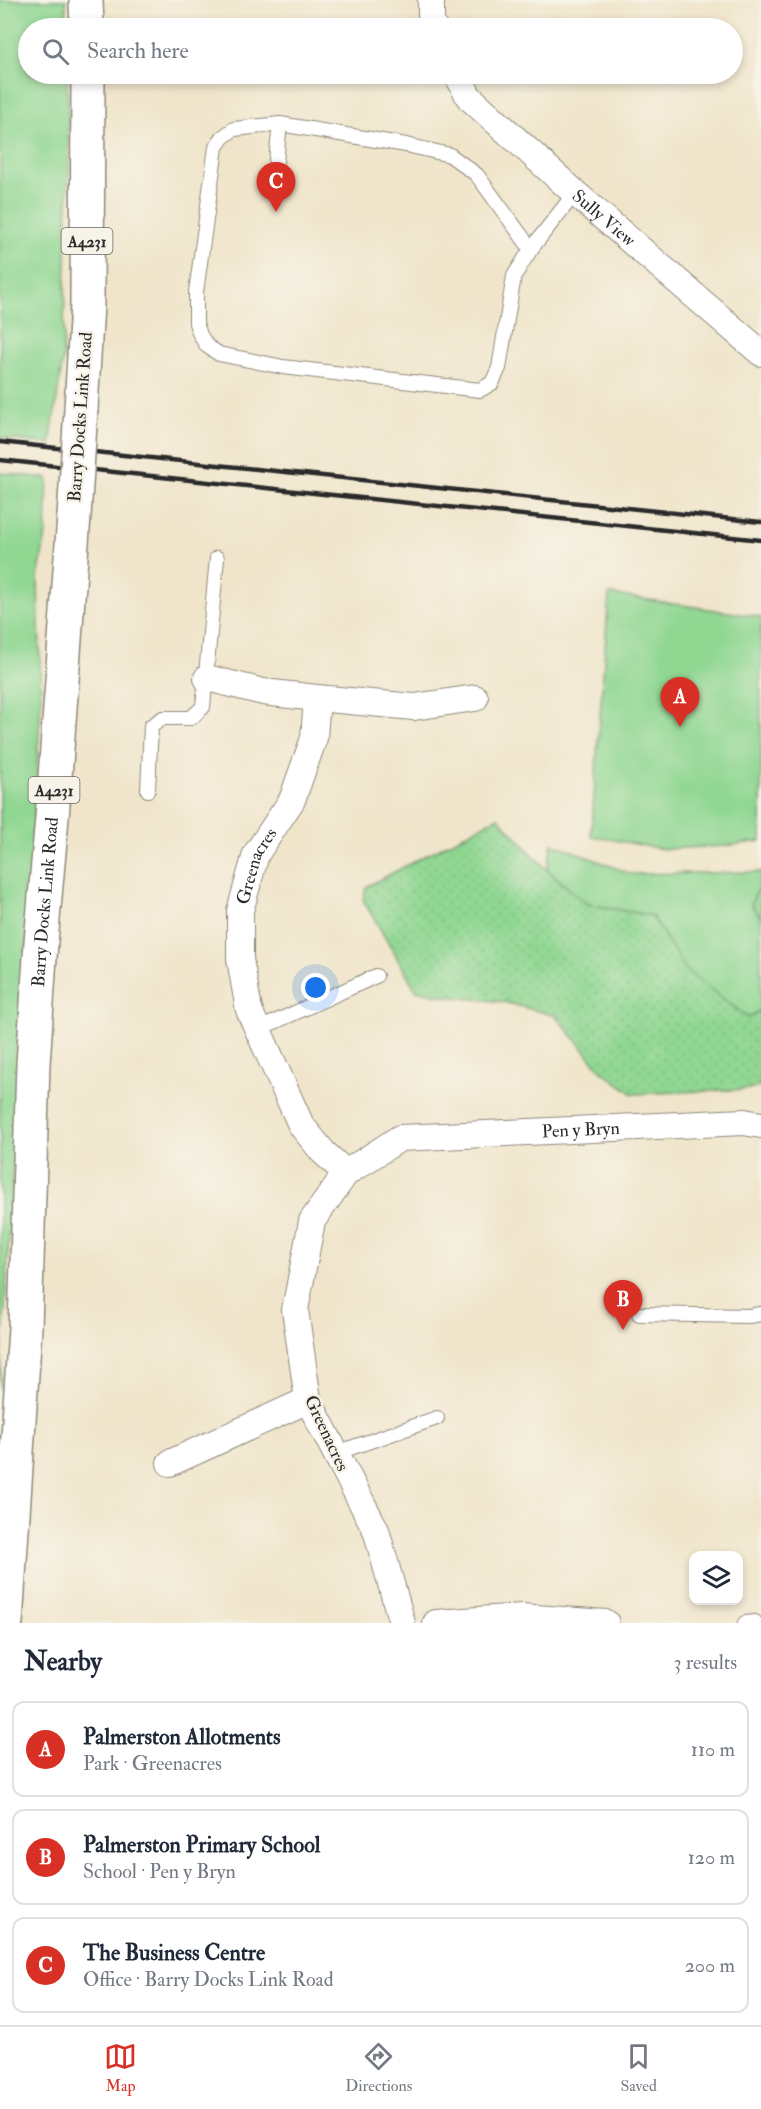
<!DOCTYPE html>
<meta charset="utf-8">
<style>
:root{--surface:#fff;--page:#f6f6f7;--text:#1f2937;--muted:#747a83;--line:#e0e1e3;--accent:#d93025}
body{margin:0;font-family:"IM FELL Double Pica",serif;background:var(--page);color:var(--text)}
.controls{position:absolute;right:18px;bottom:18px;display:grid;overflow:hidden;border-radius:12px;box-shadow:0 3px 9px #0003}
.controls button{width:54px;height:54px;display:grid;place-items:center;padding:0;border:0;border-bottom:2px solid var(--line);background:var(--surface);color:var(--text);font:30px sans-serif}
.you{position:absolute;left:316px;top:988px;width:21px;height:21px;margin:-15px;border:4px solid #fff;border-radius:50%;background:#1a73e8;box-shadow:0 0 0 9px #1a73e833}
.badge{display:grid;place-items:center;width:39px;height:39px;border-radius:50%;background:var(--accent);color:#fff;font-size:20px;font-weight:700}
.pin{position:absolute;translate:-50% -50px;filter:drop-shadow(0 2px 3px #0008)}
.pin::after{content:'';position:absolute;top:32px;width:21px;height:18px;background:inherit;clip-path:polygon(0 0,100% 0,50% 100%)}
.list{margin:0;padding:0;list-style:none}
h2{display:flex;justify-content:space-between;align-items:center;height:78px;margin:0;padding:0 24px;font-size:26px}
h2 small{font-size:20px;font-weight:400;color:var(--muted)}
.list li{display:grid;grid-template-columns:39px 1fr auto;gap:18px;align-items:center;box-sizing:border-box;height:96px;margin:0 12px 12px;padding:0 12px;border:2px solid var(--line);border-radius:12px}
.list b{display:block;font-size:22px;white-space:nowrap}
.list p{margin:0;font-size:20px;white-space:nowrap;color:var(--muted)}
.list em{font-size:20px;font-style:normal;color:var(--muted)}
.icon{flex:none;width:33px;height:33px;fill:none;stroke:currentColor;stroke-width:2;stroke-linecap:round;stroke-linejoin:round}
.map{position:relative;flex:none;width:761px;height:1623px;overflow:hidden}
.search{position:absolute;background:var(--surface);box-shadow:0 3px 9px #0003;left:18px;right:18px;top:18px;height:66px;display:flex;align-items:center;gap:15px;box-sizing:border-box;padding:0 21px;border-radius:33px;color:var(--muted);font-size:22px}
.sheet{height:402px;background:var(--surface)}
nav{display:flex;justify-content:space-around;align-items:center;box-sizing:border-box;height:84px;border-top:2px solid var(--line);background:var(--surface);font-size:16px;color:var(--muted)}
nav a{display:grid;justify-items:center;gap:3px}
nav .on{color:var(--accent)}
.map>svg:first-child{display:block}
.green{fill:#90d792;stroke:#5e815e;stroke-width:1.5}
.park{fill:url(#park-dots);stroke:#5e815e;stroke-width:1.5}
.lines{fill:none;stroke-linecap:round;stroke-linejoin:round}
.service-casing{stroke:#8e887a;stroke-width:16}
.minor-casing{stroke:#8e887a;stroke-width:28}
.primary-casing{stroke:#8e887a;stroke-width:36}
.service{stroke:#fff;stroke-width:14}
.minor{stroke:#fff;stroke-width:26}
.primary{stroke:#fff;stroke-width:33}
.rail{stroke:#2b2b2b;stroke-width:4.5}
.primary-bridge-casing{stroke:#8e887a;stroke-width:36;stroke-linecap:butt}
.primary-bridge{stroke:#fff;stroke-width:33}
.labels{text-anchor:middle;stroke-width:5;stroke-linejoin:round;paint-order:stroke}
.shield{fill:#f7f3e8;stroke:#686764;stroke-width:1.5}
.shield-label{font-size:16px;font-weight:bold;fill:#2b2b2b}
.street-label{font-size:18px;fill:#2b2b2b;stroke:#f7f3e8}
</style>
<div class="map">
<svg width="761" height="1623" viewBox="0 0 761 1623">
<defs>
<pattern id="park-dots" width="8" height="8" patternUnits="userSpaceOnUse" patternTransform="scale(1.5)"><rect width="8" height="8" fill="#90d792"/><path d="M2 2h.1M6 6h.1" fill="none" stroke="#7cb97e" stroke-width="1.8" stroke-linecap="round"/></pattern>
</defs>
<rect width="100%" height="100%" fill="#f7f3e8"/>
<filter id="ink" filterUnits="userSpaceOnUse"><feTurbulence type="fractalNoise" baseFrequency=".0167" numOctaves="2"/><feDisplacementMap in="SourceGraphic" scale="12" xChannelSelector="R" yChannelSelector="G"/><feConvolveMatrix kernelMatrix="1 2 1 2 8 2 1 2 1" color-interpolation-filters="sRGB"/></filter>
<filter id="wash" filterUnits="userSpaceOnUse"><feTurbulence type="fractalNoise" baseFrequency=".008" numOctaves="4" result="noise"/><feDisplacementMap in="SourceGraphic" scale="24" xChannelSelector="R" yChannelSelector="G"/><feGaussianBlur stdDeviation="1.35" result="paint"/><feColorMatrix in="noise" values="0 0 0 0 0 0 0 0 0 0 0 0 0 0 0 0 0 1.4 0 .05"/><feComposite in="paint" operator="in"/></filter>
<g filter="url(#wash)">
<rect width="100%" height="100%" fill="#f0e5ca"/>
<g class="green">
<polygon points="0,0 66,0 66,28 28,28 28,74 67,74 69,162 63,358 50,444 0,438"/>
<polygon points="0,473 48,478 46,534 38,578 41,701 0,1389"/>
<polygon points="609,594 761,617 761,841 725,846 663,849 591,836"/>
<polygon points="552,843 631,874 761,872 761,883 751,904 761,918 761,1010 748,1018 686,970 652,916 587,904 547,870"/>
</g>
<g class="park">
<polygon points="498,817 547,870 587,904 652,916 686,970 748,1018 761,1010 761,1085 753,1089 633,1094 602,1071 556,1016 504,1002 443,996 416,990 363,900 366,887"/>
<polygon points="761,883 761,918 751,904"/>
</g>
</g>
<g filter="url(#ink)">
<g class="lines">
<defs>
<g id="service">
<polyline points="275,170 280,124"/>
<polyline points="531,249 477,175 450,155 406,145 280,124 234,129 223,137 216,147 196,292 196,323 200,335 207,346 219,354 283,367 480,390 492,383 499,368 514,276 531,249 575,193"/>
<polyline points="148,790 151,726 163,718 191,718 203,707 217,558"/>
<polyline points="257,1030 376,976"/>
<polyline points="639,1314 749,1316 761,1314"/>
<polyline points="336,1453 437,1418"/>
<polyline points="745,1623 755,1622"/>
</g>
<g id="minor">
<polyline points="431,0 431,22 434,28"/>
<path id="s1" d="M 457,74 L 469,97 L 575,193 L 761,353"/>
<polyline points="207,678 263,692 317,698"/>
<path id="s2" d="M 346,1173 L 323,1152 L 301,1125 L 249,1010 L 240,959 L 240,911 L 256,854 L 292,800 L 314,738 L 317,698 L 414,707 L 475,698"/>
<polyline points="170,1463 308,1400"/>
<path id="s3" d="M 402,1623 L 376,1530 L 308,1400 L 295,1310 L 312,1221 L 346,1173 L 400,1138 L 744,1122 L 761,1125"/>
<polyline points="436,1623 521,1617 606,1623"/>
</g>
<g id="primary">
<polyline points="86,0 87,28"/>
<polyline points="81,409 87,304 88,74"/>
<path id="s4" d="M 6,1623 L 25,1328 L 33,1064 L 41,942 L 52,818 L 74,516"/>
</g>
</defs>
<use href="#service" class="service-casing"/>
<use href="#minor" class="minor-casing"/>
<use href="#primary" class="primary-casing"/>
<use href="#service" class="service"/>
<use href="#minor" class="minor"/>
<use href="#primary" class="primary"/>
<g class="rail">
<polyline points="0,442 761,522"/>
<polyline points="0,460 761,540"/>
</g>
<defs>
<polyline id="primary-bridge" points="74,516 81,409"/>
</defs>
<use href="#primary-bridge" class="primary-bridge-casing"/>
<use href="#primary-bridge" class="primary-bridge"/>
</g>
</g>
<g class="labels">
<g class="shield">
<rect x="61.5" y="228" width="51" height="26" rx="4.5"/>
<rect x="28.5" y="777" width="51" height="26" rx="4.5"/>
</g>
<g class="shield-label">
<text x="87" y="247">A4231</text>
<text x="54" y="796">A4231</text>
</g>
<g class="street-label">
<text dy="6" stroke="none"><textPath href="#s1" startOffset="207">Sully View</textPath></text>
<text transform="translate(80 417) rotate(-86)" y="6">Barry Docks Link Road</text>
<text dy="6" stroke="none"><textPath href="#s2" startOffset="340">Greenacres</textPath></text>
<text dy="6" stroke="none"><textPath href="#s4" startOffset="722">Barry Docks Link Road</textPath></text>
<text dy="6" stroke="none"><textPath href="#s3" startOffset="729">Pen y Bryn</textPath></text>
<text transform="translate(327 1433) rotate(65)" y="6">Greenacres</text>
</g>
</g>
</svg>
<div class="controls">
<button><svg class="icon" aria-label="layers" viewBox="0 0 24 24"><path d="M12 4l9 5-9 5-9-5zM3 14l9 5 9-5"/></svg></button>
</div>
<div class="you"></div>
<div class="pin badge" style="left:680px;top:727px">A</div>
<div class="pin badge" style="left:623px;top:1330px">B</div>
<div class="pin badge" style="left:276px;top:212px">C</div>
<div class="search"><svg class="icon" aria-label="search" viewBox="0 0 24 24"><circle cx="10" cy="10" r="6"/><path d="M15 15l6 6"/></svg>Search here</div>
</div>
<section class="sheet">
<h2>Nearby<small>3 results</small></h2>
<ul class="list">
<li><span class="badge">A</span><div><b>Palmerston Allotments</b><p>Park · Greenacres</p></div><em>110 m</em></li>
<li><span class="badge">B</span><div><b>Palmerston Primary School</b><p>School · Pen y Bryn</p></div><em>120 m</em></li>
<li><span class="badge">C</span><div><b>The Business Centre</b><p>Office · Barry Docks Link Road</p></div><em>200 m</em></li>
</ul>
</section>
<nav>
<a class="on"><svg class="icon" aria-label="map" viewBox="0 0 24 24"><path d="M3 6l6-2 6 2 6-2v14l-6 2-6-2-6 2zM9 4v14M15 6v14"/></svg>Map</a>
<a><svg class="icon" aria-label="directions" viewBox="0 0 24 24"><path d="M12 3l9 9-9 9-9-9zM9 14v-3h6M13 9l2 2-2 2"/></svg>Directions</a>
<a><svg class="icon" aria-label="saved" viewBox="0 0 24 24"><path d="M7 4h10v16l-5-4-5 4z"/></svg>Saved</a>
</nav>
